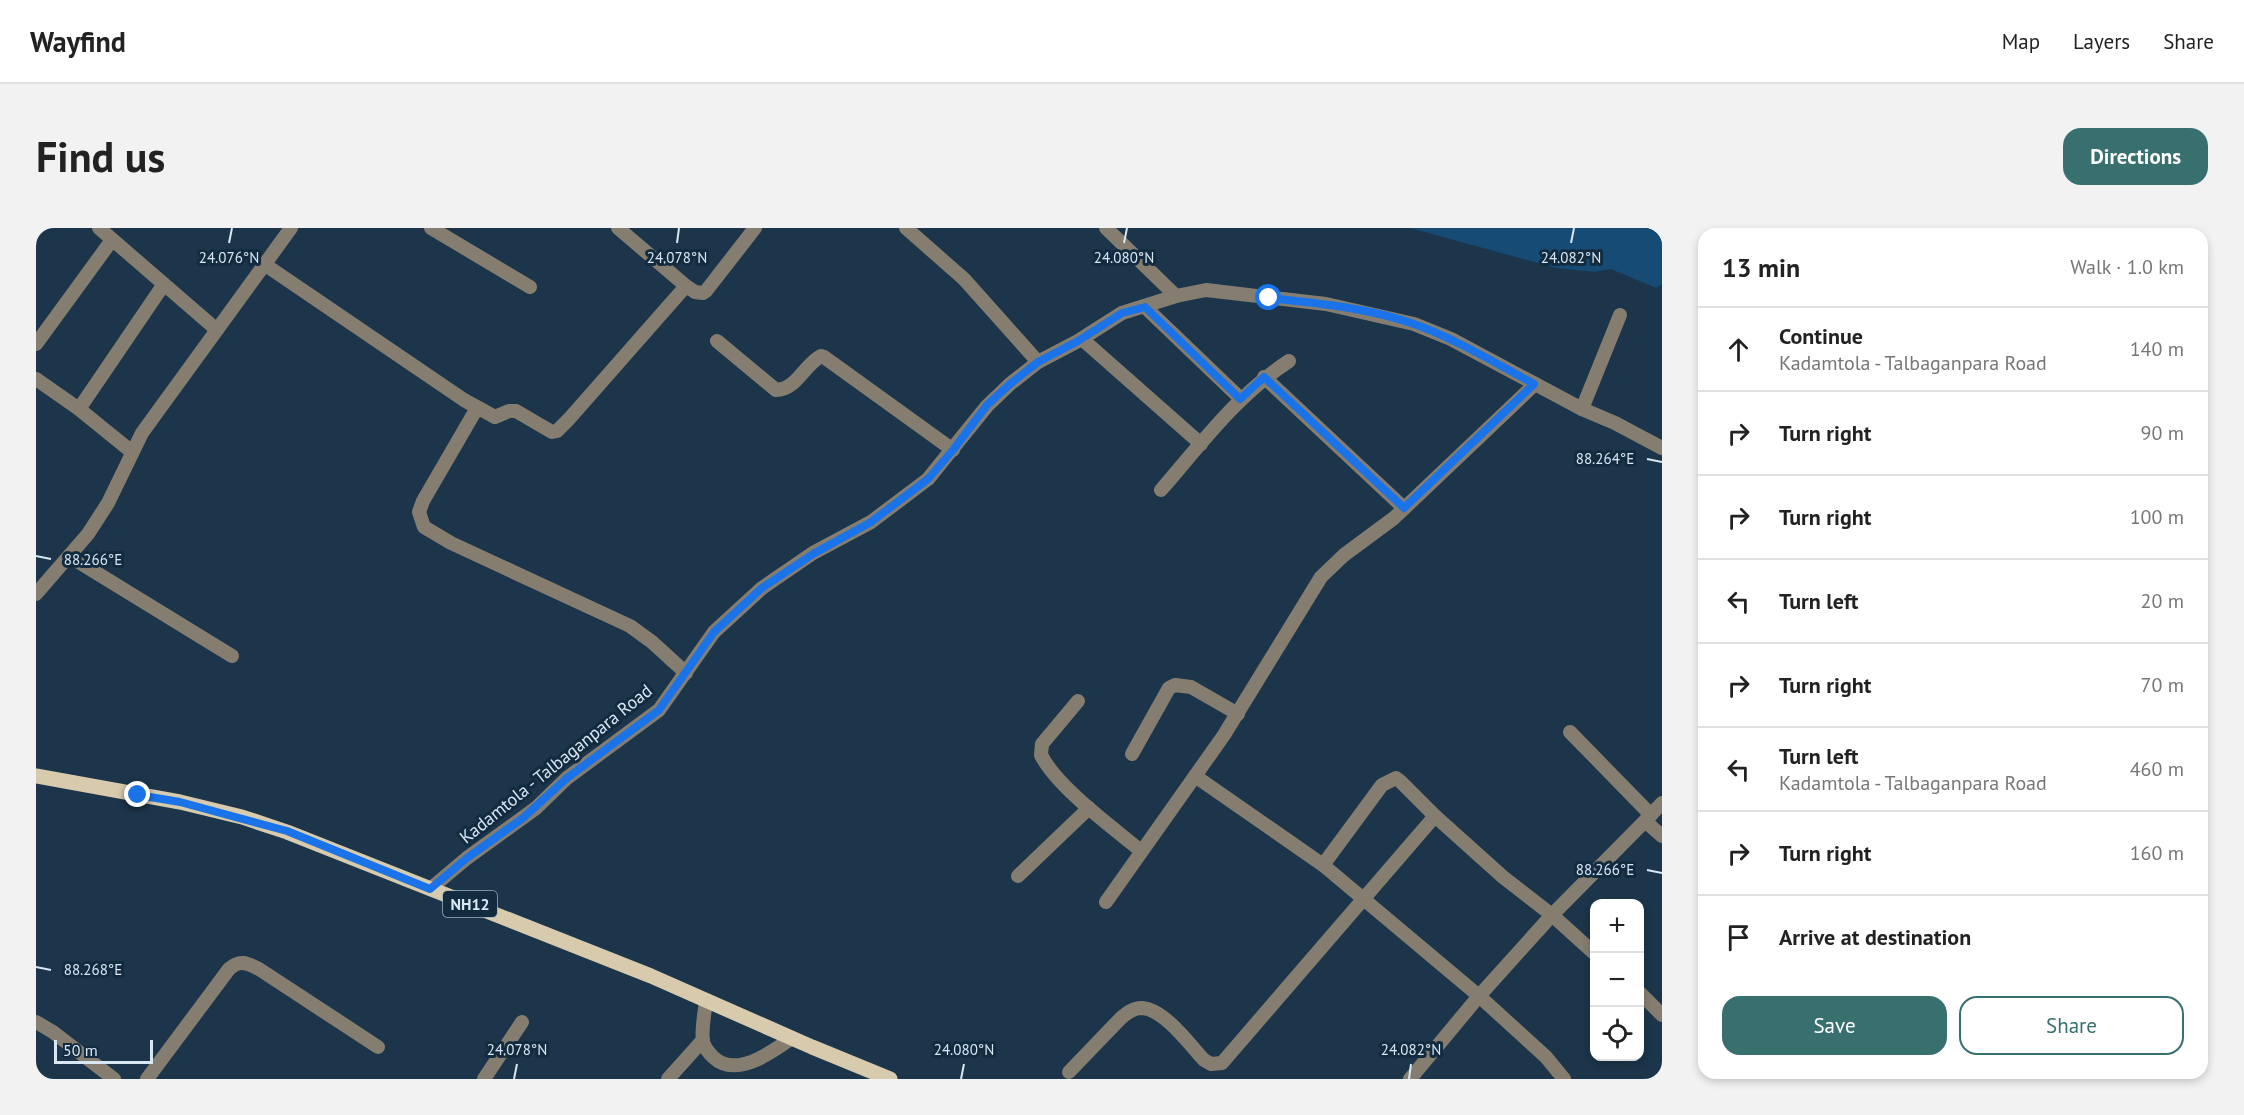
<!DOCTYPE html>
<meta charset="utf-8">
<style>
:root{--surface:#fff;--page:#f2f2f2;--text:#222;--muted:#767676;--line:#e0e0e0;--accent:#386f6f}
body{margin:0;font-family:"PT Sans",sans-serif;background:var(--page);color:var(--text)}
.controls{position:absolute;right:18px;bottom:18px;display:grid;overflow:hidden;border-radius:12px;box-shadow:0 3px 9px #0003}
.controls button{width:54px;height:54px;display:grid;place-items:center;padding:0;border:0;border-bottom:2px solid var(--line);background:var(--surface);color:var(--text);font:30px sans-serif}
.scale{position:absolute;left:18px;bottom:15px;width:99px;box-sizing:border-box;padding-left:6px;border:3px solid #d9e7f5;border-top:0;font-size:16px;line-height:21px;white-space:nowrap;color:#d9e7f5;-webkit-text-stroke:4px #122b3f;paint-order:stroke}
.stop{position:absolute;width:18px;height:18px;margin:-14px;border:4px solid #1a73e8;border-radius:50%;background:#fff}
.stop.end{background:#1a73e8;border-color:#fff;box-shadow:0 2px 6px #0008}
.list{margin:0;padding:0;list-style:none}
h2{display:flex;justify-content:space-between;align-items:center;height:78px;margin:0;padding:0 24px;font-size:26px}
h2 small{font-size:20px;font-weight:400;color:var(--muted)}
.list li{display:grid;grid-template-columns:39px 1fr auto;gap:18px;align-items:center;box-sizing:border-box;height:84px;padding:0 24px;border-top:2px solid var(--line)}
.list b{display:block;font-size:22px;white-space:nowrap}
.list p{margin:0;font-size:20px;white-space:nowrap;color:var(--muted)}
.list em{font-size:20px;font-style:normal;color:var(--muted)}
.actions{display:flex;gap:12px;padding:18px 24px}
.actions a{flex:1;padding:14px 0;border:2px solid var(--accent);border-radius:18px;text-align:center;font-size:21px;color:var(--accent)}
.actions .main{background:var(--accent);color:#fff}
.icon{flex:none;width:33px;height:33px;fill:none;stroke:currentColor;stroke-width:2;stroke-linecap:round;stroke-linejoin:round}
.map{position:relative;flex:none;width:1626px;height:851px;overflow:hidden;border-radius:18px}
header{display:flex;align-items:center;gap:36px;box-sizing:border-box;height:84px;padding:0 30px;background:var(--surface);border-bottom:2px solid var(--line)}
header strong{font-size:28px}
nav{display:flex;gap:33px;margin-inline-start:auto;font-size:21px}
.intro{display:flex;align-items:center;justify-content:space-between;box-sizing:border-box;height:144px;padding:0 36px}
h1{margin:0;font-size:42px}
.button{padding:15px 27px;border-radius:18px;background:var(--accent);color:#fff;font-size:21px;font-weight:700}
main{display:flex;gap:36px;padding:0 36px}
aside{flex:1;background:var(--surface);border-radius:18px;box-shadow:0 3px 9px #0003}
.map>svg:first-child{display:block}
.grass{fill:#154b74}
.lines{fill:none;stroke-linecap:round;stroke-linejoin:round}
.minor{stroke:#857e70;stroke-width:14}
.major{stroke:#d7caad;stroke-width:15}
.route{stroke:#1a73e8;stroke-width:8}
.ticks{fill:none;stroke:#d9e7f5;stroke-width:2}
.labels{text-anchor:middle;stroke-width:6;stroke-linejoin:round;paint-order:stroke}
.shield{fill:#122b3f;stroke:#9dafbe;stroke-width:1.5}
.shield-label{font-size:16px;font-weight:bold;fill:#d9e7f5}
.street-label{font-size:18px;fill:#d9e7f5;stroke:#122b3f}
.ticks-label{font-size:15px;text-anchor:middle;fill:#d9e7f5;stroke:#122b3f;stroke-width:6;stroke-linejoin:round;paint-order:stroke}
</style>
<header>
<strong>Wayfind</strong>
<nav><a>Map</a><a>Layers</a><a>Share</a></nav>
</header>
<div class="intro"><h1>Find us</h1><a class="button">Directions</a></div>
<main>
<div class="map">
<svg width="1626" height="851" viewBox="0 0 1626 851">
<rect width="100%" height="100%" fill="#1c354a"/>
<polygon class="grass" points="1374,0 1626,0 1626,56 1620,60 1575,41 1558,44 1520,40"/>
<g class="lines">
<g class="minor">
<polyline points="63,0 181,102"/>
<polyline points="395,0 494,59"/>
<polyline points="582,0 650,58"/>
<polyline points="870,0 928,51 1002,134"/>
<polyline points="1070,0 1140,68"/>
<polyline points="0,1 1,0"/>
<polyline points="228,36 428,172 459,189 473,183 480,183 516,204 521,203 533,191 650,58 659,64 667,65 670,63 719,0"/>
<polyline points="1109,79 1205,171"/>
<polyline points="1046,111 1165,216"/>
<path d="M 681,113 L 740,162 C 760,162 768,137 785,128 L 788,129 L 917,222"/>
<polyline points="0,116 76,12"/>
<polyline points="1228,149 1368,280"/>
<polyline points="0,151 43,181 96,224"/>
<polyline points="441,180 387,273 383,284 388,299 415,315 594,398 616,414 650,445"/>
<polyline points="43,181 128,56"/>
<polyline points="1546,181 1584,87"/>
<path d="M 1125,262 C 1165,216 1202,166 1253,133"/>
<polyline points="33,328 196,428"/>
<polyline points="0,366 52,306 72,275 106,205 255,0"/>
<path d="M 1042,473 L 1006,516 L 1005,527 C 1021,559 1076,599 1105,623"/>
<polyline points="1534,504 1615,587"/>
<polyline points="1096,526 1133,460 1139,457 1155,459 1202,486"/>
<polyline points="1159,548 1287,637"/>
<polyline points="1399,588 1364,553 1360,550 1346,557 1287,637 1443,768 1510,829 1528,851"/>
<polyline points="1609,593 1626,575"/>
<polyline points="982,648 1053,580"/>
<polyline points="394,661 431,630 500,580 531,550 623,482 678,404 726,360 777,325 835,294 892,251 951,178 974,156 1002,134 1042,113 1086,85 1140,68 1170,62 1290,76 1378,96 1415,111 1546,181 1579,195 1626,220"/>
<polyline points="1070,674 1188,507 1285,349 1308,327 1358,290 1499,156"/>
<polyline points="1558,725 1516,687 1609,593 1626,608"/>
<polyline points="1604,765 1626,787"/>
<path d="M 670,772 C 669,784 665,801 667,814 C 669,820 672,824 677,829 C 700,851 736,824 756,810"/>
<polyline points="0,794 17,804 78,851"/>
<path d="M 1033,844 L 1085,790 C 1091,785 1097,780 1106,780 C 1128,781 1154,817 1168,832 L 1175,836 L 1186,835 L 1399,588 L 1467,649 L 1516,687 L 1443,768 L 1374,851"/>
<path d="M 111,851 L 193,741 C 204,731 211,735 223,741 L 342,819"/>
<polyline points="448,851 486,794"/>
<polyline points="632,851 667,812"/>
</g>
<polyline class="major" points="0,548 144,574 206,589 251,604 615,748 776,819 854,851"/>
</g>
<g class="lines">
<path class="route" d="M 102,567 L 144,574 L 251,603 L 394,661 L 431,630 L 487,590 L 531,550 L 623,482 L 678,404 L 726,360 L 777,326 L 835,294 L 892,251 L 917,222 L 951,177 L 974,156 L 1002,134 L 1042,113 L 1086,85 L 1109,79 L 1204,171 L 1228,149 L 1368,280 L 1498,156 C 1459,135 1420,111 1378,96 C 1333,80 1280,75 1233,70"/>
</g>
<path class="ticks" d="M 193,15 L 196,0M 641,15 L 643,0M 1088,15 L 1091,0M 1535,15 L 1538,0M 1611,231 L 1626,234M 0,328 L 15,331M 1611,642 L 1626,645M 0,739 L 15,742M 478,851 L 481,836M 925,851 L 928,836M 1373,851 L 1375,836"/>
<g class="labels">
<rect class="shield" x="407" y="663" width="54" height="26" rx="4.5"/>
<g class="shield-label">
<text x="434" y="682">NH12</text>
</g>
<g class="street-label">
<text transform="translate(520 536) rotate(-39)" y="6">Kadamtola - Talbaganpara Road</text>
</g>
</g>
<g class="ticks-label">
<text x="193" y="35">24.076°N</text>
<text x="641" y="35">24.078°N</text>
<text x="1088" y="35">24.080°N</text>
<text x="1535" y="35">24.082°N</text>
<text x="1569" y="236">88.264°E</text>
<text x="57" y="337">88.266°E</text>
<text x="1569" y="647">88.266°E</text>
<text x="57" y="747">88.268°E</text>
<text x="481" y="827">24.078°N</text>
<text x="928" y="827">24.080°N</text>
<text x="1375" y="827">24.082°N</text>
</g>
</svg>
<div class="controls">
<button>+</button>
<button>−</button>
<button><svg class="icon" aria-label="locate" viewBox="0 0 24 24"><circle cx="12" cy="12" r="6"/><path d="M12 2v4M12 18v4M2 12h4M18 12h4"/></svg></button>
</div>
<div class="scale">50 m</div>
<div class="stop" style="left:1233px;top:70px"></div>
<div class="stop end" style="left:102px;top:567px"></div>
</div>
<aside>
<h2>13 min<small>Walk · 1.0 km</small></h2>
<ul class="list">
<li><svg class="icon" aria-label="ahead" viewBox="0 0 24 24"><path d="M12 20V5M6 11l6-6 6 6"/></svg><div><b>Continue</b><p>Kadamtola - Talbaganpara Road</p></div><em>140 m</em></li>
<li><svg class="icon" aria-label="right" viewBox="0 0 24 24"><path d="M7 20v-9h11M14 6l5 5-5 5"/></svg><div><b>Turn right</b></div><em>90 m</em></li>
<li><svg class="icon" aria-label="right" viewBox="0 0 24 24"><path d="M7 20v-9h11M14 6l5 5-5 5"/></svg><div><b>Turn right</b></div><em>100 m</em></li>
<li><svg class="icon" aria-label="left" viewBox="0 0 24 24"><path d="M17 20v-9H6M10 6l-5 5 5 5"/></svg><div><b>Turn left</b></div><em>20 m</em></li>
<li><svg class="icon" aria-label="right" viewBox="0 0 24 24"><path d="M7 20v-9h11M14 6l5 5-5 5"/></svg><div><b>Turn right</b></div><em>70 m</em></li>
<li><svg class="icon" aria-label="left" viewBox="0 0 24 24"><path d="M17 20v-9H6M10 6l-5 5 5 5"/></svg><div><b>Turn left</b><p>Kadamtola - Talbaganpara Road</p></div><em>460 m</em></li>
<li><svg class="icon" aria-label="right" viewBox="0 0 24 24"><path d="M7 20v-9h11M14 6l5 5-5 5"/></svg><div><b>Turn right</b></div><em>160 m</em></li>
<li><svg class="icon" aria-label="arrive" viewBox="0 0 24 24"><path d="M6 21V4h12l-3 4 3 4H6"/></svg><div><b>Arrive at destination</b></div></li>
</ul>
<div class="actions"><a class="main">Save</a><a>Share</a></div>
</aside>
</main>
